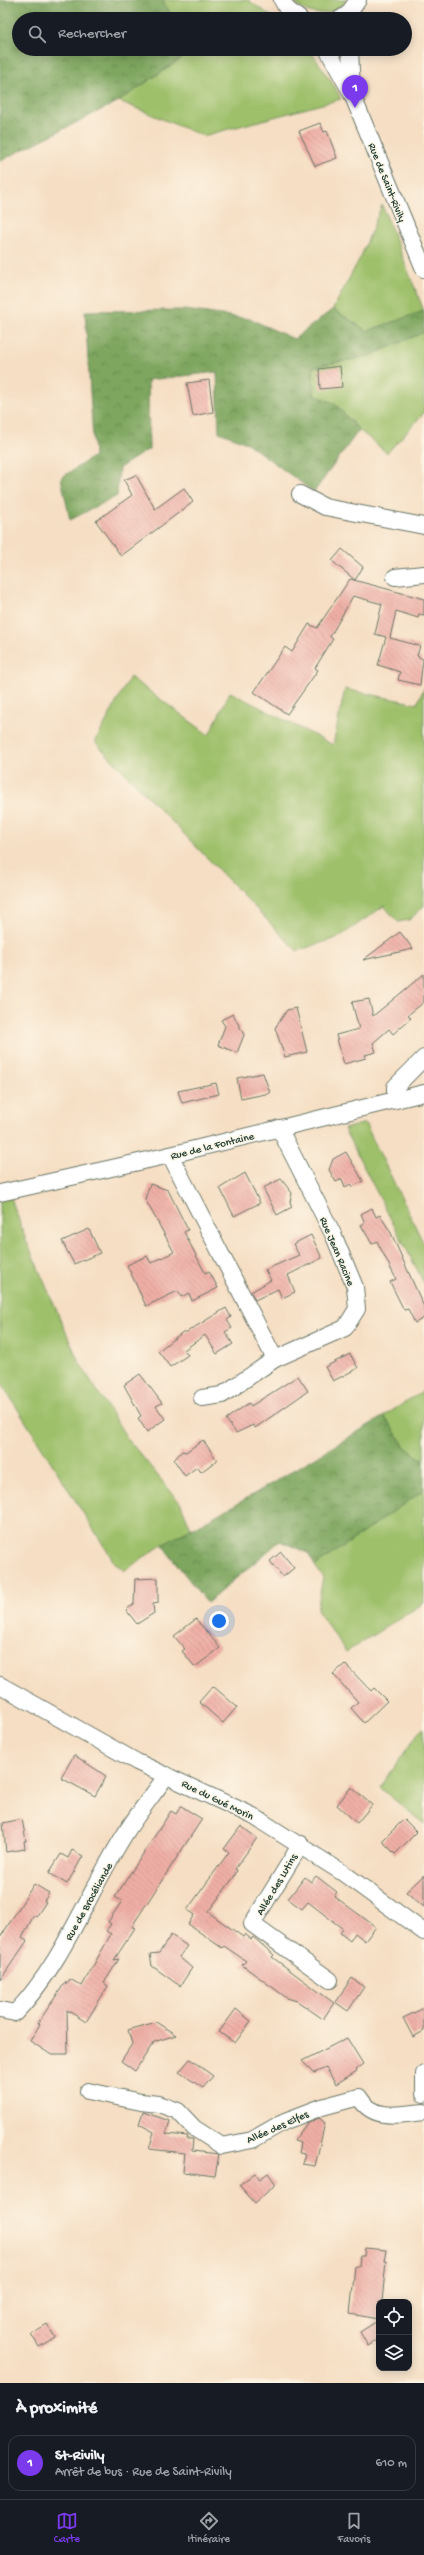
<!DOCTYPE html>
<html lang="fr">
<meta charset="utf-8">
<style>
:root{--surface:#171b24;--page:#242831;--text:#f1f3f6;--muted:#9ea1a6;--line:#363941;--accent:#7c3aed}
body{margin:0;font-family:"Gochi Hand",sans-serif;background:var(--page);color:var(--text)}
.controls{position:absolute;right:12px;bottom:12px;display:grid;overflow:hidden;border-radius:8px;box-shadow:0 2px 10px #0003}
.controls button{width:36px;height:36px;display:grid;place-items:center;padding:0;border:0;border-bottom:1px solid var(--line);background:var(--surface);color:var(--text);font:20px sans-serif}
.you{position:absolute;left:219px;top:1621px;width:14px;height:14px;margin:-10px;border:3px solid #fff;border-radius:50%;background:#1a73e8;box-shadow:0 0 0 6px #1a73e833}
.badge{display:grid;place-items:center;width:26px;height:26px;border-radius:50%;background:var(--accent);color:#fff;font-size:13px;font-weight:700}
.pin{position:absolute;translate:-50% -33px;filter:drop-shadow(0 1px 2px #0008)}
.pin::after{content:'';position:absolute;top:21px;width:14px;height:12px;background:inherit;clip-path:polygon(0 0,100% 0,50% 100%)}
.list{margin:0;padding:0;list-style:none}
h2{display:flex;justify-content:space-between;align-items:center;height:52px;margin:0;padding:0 16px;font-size:17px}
h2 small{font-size:13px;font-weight:400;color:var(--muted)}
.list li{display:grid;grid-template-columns:26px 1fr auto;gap:12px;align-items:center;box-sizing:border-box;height:56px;margin:0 8px 8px;padding:0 8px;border:1px solid var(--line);border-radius:12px}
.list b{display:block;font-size:15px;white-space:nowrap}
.list p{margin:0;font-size:13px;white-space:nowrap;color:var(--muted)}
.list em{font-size:13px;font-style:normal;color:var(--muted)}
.icon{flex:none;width:22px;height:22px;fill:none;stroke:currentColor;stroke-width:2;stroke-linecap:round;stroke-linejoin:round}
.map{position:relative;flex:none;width:424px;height:2383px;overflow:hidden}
.search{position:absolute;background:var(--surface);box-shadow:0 2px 10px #0003;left:12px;right:12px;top:12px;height:44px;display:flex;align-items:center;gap:10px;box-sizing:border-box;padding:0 14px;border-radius:22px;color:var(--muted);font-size:15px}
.sheet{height:116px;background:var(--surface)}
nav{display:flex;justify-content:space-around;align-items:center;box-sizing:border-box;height:56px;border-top:1px solid var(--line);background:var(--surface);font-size:11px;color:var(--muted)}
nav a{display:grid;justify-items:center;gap:2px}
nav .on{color:var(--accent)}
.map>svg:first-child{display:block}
.grass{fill:#9ec06a;stroke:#5e7e4f}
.forest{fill:url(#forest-crowns);stroke:#4e7249}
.building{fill:url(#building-back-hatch)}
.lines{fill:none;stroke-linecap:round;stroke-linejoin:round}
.minor-casing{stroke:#6a7566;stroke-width:18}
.minor{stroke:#fff;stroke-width:16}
.labels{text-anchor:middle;stroke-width:3;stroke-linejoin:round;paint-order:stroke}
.street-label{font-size:11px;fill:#1f3d34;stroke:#fcf5e5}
</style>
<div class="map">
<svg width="424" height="2383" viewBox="0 0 424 2383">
<defs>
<pattern id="forest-crowns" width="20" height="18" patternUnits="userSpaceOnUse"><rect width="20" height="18" fill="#7ea65e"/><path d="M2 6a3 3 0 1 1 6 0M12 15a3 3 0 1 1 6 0" fill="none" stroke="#67884e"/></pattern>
<pattern id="building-back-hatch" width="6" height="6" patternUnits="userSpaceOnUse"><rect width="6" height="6" fill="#efafa6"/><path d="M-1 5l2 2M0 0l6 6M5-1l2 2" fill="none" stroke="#cc9790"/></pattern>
</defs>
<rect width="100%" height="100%" fill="#fcf5e5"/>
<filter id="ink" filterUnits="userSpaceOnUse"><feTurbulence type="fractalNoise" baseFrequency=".025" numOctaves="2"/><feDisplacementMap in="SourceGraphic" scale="8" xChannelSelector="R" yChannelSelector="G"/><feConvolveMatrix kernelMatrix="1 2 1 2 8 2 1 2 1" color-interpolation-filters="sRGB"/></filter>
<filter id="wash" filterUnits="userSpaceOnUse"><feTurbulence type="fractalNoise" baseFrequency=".012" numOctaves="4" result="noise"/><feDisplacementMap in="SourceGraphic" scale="16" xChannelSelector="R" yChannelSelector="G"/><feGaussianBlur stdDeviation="0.9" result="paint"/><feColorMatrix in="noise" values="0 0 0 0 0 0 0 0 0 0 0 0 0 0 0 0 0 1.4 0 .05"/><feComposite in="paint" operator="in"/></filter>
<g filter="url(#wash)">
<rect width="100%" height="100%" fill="#f5dec3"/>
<g class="grass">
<polygon points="163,0 248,0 275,19 173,19"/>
<path d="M 293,0 L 347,0 C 335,18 305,18 293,0 Z"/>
<polygon points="189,49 309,49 335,87 341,99 203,136 119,101 191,52"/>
<polygon points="382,205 424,311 367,331 333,309 362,254"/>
<polygon points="424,332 424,413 387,453 359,430 334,403 314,395 313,367 369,356"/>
<polygon points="130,677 209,735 230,692 333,745 345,689 417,704 424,688 424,906 409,920 398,922 384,906 339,937 297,951 95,742"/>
<polygon points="365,1123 424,1244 424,1283 344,1129"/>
<polygon points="10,1195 26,1240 79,1362 127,1438 181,1504 191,1529 162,1545 124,1571 114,1562 0,1381 0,1198"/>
<polygon points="424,1390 424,1461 405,1447 384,1416"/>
<polygon points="424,1490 424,1603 346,1652 317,1610 323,1577 315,1566"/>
<polygon points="424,1728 424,1824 380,1788 418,1733"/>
</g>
<g class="forest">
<polygon points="0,0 163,0 173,19 19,19 19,49 189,49 191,51 119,101 0,161"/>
<polygon points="333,309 367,331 424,311 424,332 369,356 313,367 314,395 334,403 359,430 314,492 247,443 219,432 217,372 148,380 149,449 119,468 117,496 70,520 61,478 94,456 85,311 185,310 250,319 294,339"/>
<polygon points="384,1416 405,1447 424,1461 424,1490 315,1566 308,1553 280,1541 207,1603 162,1545 249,1497"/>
</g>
<g id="blocks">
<g class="building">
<polygon points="320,123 324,132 327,131 337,158 315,166 299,131"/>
<polygon points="340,366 342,387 320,389 319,369"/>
<polygon points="209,380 213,412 193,416 187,383"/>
<polygon points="136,475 155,509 184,488 193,502 121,556 96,521 132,495 124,480"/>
<polygon points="342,549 363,567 355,580 332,561"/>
<polygon points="350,579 424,599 424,615 419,614 418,618 396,611 390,638 420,646 417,656 423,659 420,685 398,680 400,672 378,665 386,637 375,634 382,604 353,596 330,637 333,639 315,668 318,670 287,714 254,692 285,647 292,652 309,624 317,628"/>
<polygon points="400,932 413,949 363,960"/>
<polygon points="424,974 424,1002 408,1015 411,1018 393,1034 389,1029 373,1043 376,1052 365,1055 366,1058 344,1064 336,1035 359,1029 352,1002 369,999 373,1016"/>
<polygon points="296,1008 307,1052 285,1057 275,1028 287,1010"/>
<polygon points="233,1014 244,1035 237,1053 218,1045 225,1026 221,1020"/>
<polygon points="263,1073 270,1093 241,1099 237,1078"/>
<polygon points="216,1083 219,1094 182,1103 178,1091"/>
<polygon points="346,1152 363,1181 352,1187 351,1184 345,1187 342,1179 336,1182 329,1170 333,1159"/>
<polygon points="245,1173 260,1203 234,1216 220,1188"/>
<polygon points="281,1179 292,1193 290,1202 292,1207 277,1215 263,1188"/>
<polygon points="150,1184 168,1190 188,1230 184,1232 205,1273 209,1271 218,1288 192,1301 189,1293 181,1297 178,1291 146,1306 127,1265 147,1256 151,1263 174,1252 145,1199"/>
<polygon points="372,1208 376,1217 380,1215 391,1233 424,1307 424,1318 415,1323 408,1309 404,1310 390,1282 396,1279 377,1241 372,1244 361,1225 365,1223 361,1214"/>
<polygon points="89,1229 100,1253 74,1264 62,1241"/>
<polygon points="311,1235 322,1258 288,1275 295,1292 282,1298 278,1289 255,1300 251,1292 271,1280 265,1270 299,1255 293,1244"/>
<polygon points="226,1308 231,1317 227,1320 232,1328 225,1332 233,1344 217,1354 205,1335 184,1350 188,1355 170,1367 158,1351 184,1331 185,1333"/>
<polygon points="350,1354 358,1368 333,1381 325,1367"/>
<polygon points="140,1374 162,1403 156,1406 165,1419 147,1432 138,1418 141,1416 124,1385"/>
<polygon points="298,1376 308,1391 255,1428 253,1425 236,1433 226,1419 249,1403 251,1406"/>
<polygon points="203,1440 217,1460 201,1472 197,1467 185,1476 174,1460 182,1451 186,1452"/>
<polygon points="281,1552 294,1568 283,1577 270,1561"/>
<polygon points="158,1578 158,1603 153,1604 154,1613 137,1624 126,1610 134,1604 135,1579"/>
<polygon points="196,1619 220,1648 195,1667 182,1651 185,1649 174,1636"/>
<polygon points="345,1664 371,1691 374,1688 387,1701 364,1723 351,1708 358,1702 333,1674"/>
<polygon points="213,1686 237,1707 223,1723 199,1702"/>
<polygon points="74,1755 106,1776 95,1796 61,1778"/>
<polygon points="351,1787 372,1805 357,1823 337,1805"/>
<polygon points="181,1806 202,1819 136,1920 132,1927 135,1928 114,1960 119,1959 104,1983 108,1986 86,2022 67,2010 68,2054 50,2054 30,2041 40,2024 38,2023 66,1981 66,1985 70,1979 82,1986 111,1934 106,1931 111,1924 108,1922 122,1901 115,1897 171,1811 176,1814"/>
<polygon points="22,1819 26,1841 24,1841 25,1849 6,1852 3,1823"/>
<polygon points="404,1819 417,1832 395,1854 382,1841"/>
<polygon points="241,1826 257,1838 235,1869 237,1870 234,1877 208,1912 243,1937 245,1934 251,1939 253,1937 274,1955 272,1957 334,2003 323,2019 297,2001 287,1998 242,1965 246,1961 224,1946 222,1948 188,1924 194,1915 187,1910 229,1852 224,1849"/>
<polygon points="72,1850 83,1856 67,1884 49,1873 61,1854 68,1858"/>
<polygon points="424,1875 424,1907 406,1892"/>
<polygon points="316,1876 337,1892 334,1896 376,1927 365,1941 355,1933 350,1941 340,1933 343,1929 308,1902 302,1909 288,1899 305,1877 311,1882"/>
<polygon points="34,1884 49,1893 44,1901 46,1902 36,1917 34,1915 22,1938 27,1941 0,1980 0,1938"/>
<polygon points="171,1935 187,1946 179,1957 192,1968 180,1986 152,1966 150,1954 159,1953"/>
<polygon points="352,1978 364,1987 348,2011 335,2002"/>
<polygon points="424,2008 424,2031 413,2037 403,2018"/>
<polygon points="236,2009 251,2021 235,2043 219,2032"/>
<polygon points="156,2022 176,2035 154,2042 135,2071 121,2061 132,2044 128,2030"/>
<polygon points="347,2038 363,2064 356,2069 357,2071 336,2084 326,2068 314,2073 302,2061"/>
<polygon points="190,2059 213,2076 203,2088 179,2072"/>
<polygon points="143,2112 170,2121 166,2134 188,2136 187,2139 193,2139 192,2151 219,2154 215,2176 183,2172 185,2153 149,2149 154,2132 139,2124"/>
<polygon points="319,2118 325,2123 315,2166 302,2164 305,2154 299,2153 301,2143 294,2141 307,2123"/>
<polygon points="255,2173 260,2179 268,2173 276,2184 255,2203 239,2185"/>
<polygon points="365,2248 386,2250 384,2261 386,2261 382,2302 379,2302 379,2319 350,2314 355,2266 359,2266 360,2256 364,2256"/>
<polygon points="379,2320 379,2339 368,2346 360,2332"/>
<polygon points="47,2324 55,2337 39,2347 31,2334"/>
</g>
</g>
</g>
<g filter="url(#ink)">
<use href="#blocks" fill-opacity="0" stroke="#6a7566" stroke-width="1"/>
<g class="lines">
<defs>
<g id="minor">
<polyline points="282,0 287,9 300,19"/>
<polyline points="340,19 348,14 358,0"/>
<polyline points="327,49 352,94 424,269"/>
<polyline points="350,49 352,90"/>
<polyline points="300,494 325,507 424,526"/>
<polyline points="395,577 424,574"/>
<polyline points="395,1100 395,1087 424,1058"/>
<polyline points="170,1155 275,1359"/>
<polyline points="0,1193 170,1155 424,1093"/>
<polyline points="202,1398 222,1395 275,1359 345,1328 357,1309 355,1287 333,1234 279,1128"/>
<polyline points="0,1685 137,1762 253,1816 343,1873 424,1932"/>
<polyline points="301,1844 252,1924 330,1980"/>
<path d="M 0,2010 L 15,2013 C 64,1962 87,1894 125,1834 C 137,1814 153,1795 167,1775"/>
<polyline points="424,2074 424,2094"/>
<path d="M 88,2091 L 141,2102 L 159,2104 L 178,2111 L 194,2128 L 222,2146 L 252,2140 L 285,2121 L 322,2107 L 359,2097 C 374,2122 400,2114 424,2112"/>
</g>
</defs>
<use href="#minor" class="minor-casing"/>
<use href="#minor" class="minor"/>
</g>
</g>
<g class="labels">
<g class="street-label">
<text transform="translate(388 182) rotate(68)" y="4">Rue de Saint-Rivily</text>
<text transform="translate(212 1145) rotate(-14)" y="4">Rue de la Fontaine</text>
<text transform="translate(338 1251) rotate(67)" y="4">Rue Jean Racine</text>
<text transform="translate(218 1799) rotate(26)" y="4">Rue du Gué Morin</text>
<text transform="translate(276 1884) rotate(-59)" y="4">Allée des Lutins</text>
<text transform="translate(88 1901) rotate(-61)" y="4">Rue de Brocéliande</text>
<text transform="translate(277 2126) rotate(-24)" y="4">Allée des Elfes</text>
</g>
</g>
</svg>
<div class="controls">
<button><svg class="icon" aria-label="locate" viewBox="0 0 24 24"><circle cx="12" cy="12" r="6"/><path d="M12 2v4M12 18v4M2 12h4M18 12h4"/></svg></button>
<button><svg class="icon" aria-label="layers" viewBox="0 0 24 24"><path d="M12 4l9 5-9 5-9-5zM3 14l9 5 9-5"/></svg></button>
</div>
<div class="you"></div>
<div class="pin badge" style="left:355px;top:108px">1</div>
<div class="search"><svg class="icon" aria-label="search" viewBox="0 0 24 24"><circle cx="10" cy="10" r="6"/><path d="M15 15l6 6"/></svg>Rechercher</div>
</div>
<section class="sheet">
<h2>À proximité<small></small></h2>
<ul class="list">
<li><span class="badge">1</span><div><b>St-Rivily</b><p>Arrêt de bus · Rue de Saint-Rivily</p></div><em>610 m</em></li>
</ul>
</section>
<nav>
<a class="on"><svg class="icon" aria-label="map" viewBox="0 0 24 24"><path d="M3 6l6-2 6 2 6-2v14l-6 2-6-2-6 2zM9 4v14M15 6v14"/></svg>Carte</a>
<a><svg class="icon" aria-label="directions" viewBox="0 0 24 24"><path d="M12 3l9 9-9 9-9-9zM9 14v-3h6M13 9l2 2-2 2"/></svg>Itinéraire</a>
<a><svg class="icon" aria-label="saved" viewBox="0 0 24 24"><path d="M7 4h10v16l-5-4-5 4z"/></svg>Favoris</a>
</nav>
